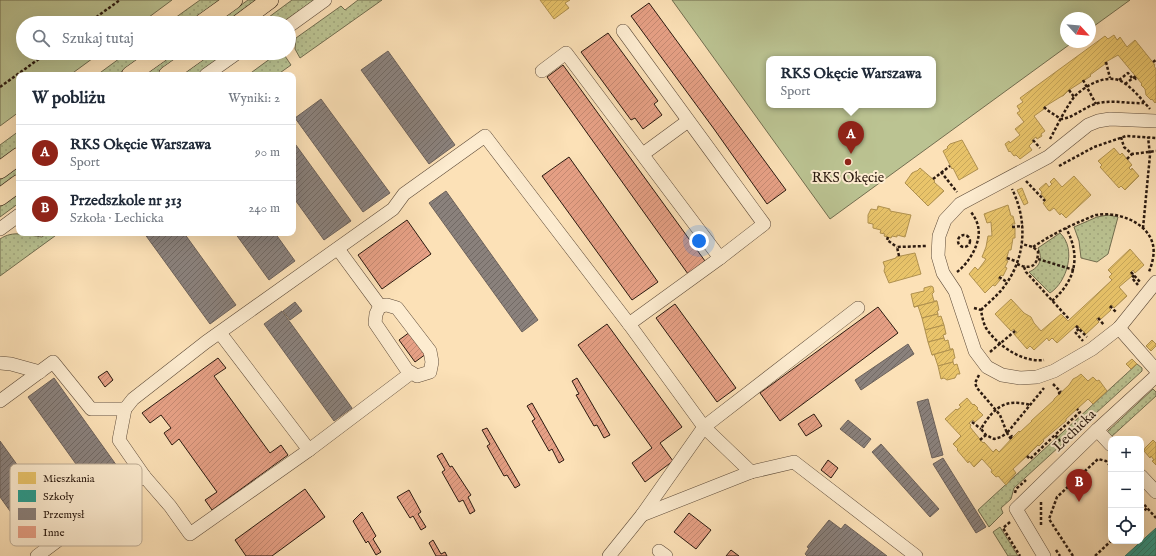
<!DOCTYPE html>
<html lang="pl">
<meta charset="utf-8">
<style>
:root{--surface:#fff;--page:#f6f6f7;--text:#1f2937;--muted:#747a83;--line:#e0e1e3;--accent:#8f2418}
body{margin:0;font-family:"IM FELL English",serif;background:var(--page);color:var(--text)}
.controls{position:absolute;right:12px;bottom:12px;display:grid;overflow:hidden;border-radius:8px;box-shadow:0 4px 16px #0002}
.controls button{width:36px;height:36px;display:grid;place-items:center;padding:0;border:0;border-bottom:1px solid var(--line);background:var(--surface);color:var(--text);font:20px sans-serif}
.compass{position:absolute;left:1060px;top:12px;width:36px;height:36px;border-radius:50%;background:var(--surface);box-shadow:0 4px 16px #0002;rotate:116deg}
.you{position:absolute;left:699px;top:241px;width:14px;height:14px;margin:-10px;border:3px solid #fff;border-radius:50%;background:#1a73e8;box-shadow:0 0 0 6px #1a73e833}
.badge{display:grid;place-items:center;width:26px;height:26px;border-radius:50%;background:var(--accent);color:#fff;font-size:13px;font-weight:700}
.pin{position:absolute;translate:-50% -33px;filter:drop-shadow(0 1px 2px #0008)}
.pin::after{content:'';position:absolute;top:21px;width:14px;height:12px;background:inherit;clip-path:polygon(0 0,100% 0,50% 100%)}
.popup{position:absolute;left:766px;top:56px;width:170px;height:52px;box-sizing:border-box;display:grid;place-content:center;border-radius:8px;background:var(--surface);filter:drop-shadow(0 1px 3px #0005);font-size:13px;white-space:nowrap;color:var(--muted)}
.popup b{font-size:15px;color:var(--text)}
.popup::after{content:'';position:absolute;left:50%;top:100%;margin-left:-8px;border:8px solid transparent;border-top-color:var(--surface)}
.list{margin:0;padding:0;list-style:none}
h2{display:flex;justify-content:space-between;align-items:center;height:52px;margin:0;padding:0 16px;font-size:17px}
h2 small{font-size:13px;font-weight:400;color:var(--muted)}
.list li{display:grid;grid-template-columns:26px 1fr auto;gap:12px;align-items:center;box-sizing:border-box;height:56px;padding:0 16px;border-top:1px solid var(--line)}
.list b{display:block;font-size:15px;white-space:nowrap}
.list p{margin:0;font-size:13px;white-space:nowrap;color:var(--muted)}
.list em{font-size:13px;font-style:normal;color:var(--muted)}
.icon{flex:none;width:22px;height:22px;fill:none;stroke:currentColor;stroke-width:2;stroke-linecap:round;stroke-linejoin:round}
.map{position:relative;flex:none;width:1156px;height:556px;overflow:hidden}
.search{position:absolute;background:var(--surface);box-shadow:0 4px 16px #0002;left:16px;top:16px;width:280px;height:44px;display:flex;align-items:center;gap:10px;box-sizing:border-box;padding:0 14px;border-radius:22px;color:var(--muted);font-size:15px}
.panel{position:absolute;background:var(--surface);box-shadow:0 4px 16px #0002;left:16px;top:72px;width:280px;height:164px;border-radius:8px}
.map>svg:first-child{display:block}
.grass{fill:url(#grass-dots);stroke:#726e50}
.garden{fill:#bbc392;stroke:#726e50;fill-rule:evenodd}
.homes{fill:url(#homes-hatch);stroke:#b0914f}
.schools{fill:url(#schools-hatch);stroke:#2a7569}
.industry{fill:url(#industry-hatch);stroke:#6d625b}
.building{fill:url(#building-hatch);stroke:#2a190f}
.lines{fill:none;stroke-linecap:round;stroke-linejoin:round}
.minor-casing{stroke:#5e4b39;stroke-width:14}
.major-casing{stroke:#2a190f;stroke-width:18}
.path{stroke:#2a190f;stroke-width:2.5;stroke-dasharray:3 2;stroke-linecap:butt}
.minor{stroke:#fdecd0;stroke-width:13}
.major{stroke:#fce1b7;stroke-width:17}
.poi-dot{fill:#8f2418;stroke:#fdecd0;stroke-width:1.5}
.labels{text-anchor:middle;stroke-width:4;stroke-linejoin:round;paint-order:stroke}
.poi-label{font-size:14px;fill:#2a190f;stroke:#fdecd0}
.street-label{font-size:14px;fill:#2a190f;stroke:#fdecd0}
.key{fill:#fdecd0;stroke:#bead96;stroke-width:1}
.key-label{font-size:11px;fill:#2a190f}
</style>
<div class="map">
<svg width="1156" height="556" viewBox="0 0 1156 556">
<defs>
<pattern id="grass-dots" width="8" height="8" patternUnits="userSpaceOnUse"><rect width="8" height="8" fill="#bbc392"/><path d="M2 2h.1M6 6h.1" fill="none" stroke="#a1a77d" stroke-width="1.8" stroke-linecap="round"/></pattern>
<pattern id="homes-hatch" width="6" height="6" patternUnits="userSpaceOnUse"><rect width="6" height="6" fill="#e9c46a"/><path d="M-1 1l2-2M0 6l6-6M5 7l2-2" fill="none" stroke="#c8a85b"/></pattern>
<pattern id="schools-hatch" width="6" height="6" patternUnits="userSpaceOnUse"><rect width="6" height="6" fill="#2a9d8f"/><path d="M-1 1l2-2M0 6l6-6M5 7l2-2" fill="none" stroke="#247f73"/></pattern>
<pattern id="industry-hatch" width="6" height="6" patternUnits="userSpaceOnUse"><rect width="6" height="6" fill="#8a817c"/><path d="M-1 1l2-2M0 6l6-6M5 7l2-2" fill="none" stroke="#716964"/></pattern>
<pattern id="building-hatch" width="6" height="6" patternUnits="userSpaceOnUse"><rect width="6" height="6" fill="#e6a085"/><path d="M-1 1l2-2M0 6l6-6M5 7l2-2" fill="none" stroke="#c58972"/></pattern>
</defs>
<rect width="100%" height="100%" fill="#fce1b7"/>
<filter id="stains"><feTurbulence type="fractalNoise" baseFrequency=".005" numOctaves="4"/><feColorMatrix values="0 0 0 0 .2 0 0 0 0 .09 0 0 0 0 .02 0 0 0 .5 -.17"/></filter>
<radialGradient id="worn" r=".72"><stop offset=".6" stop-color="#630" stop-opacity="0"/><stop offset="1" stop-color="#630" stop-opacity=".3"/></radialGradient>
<g class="grass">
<polygon points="200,0 220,0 188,23 168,23"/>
<polygon points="248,0 259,0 227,23 216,23"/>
<polygon points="292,0 314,0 282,23 263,23 269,17"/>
<polygon points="358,0 382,0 300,58 295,49 296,38 341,6 345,10"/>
<polygon points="127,53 147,53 117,75 97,75"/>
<polygon points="175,53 186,53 155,75 144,75"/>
<polygon points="211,53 226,53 196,75 181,75"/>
<polygon points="278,53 283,53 291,65 277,75 248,75"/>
<polygon points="19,131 19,146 0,160 0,145"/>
<polygon points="19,166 19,174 0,188 0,180"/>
<polygon points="19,193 19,203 0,217 0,207"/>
<polygon points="1108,215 1118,217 1108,254 1097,262 1081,258 1079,241 1074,227 1097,217"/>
<path d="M 47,233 L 59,233 L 0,276 L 0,239 C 13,230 27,235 42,237 Z"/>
<path d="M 1060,233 C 1077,249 1067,282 1050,293 L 1029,272 C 1040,267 1043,259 1038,248 Z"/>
<polygon points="1137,364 1142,368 1142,371 1014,488 1011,499 1001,508 1003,513 989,527 978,510"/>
<polygon points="1153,389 1156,392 1156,396 1110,438 1107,432"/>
<polygon points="1000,527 1018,556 1008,556 993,532"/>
</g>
<g class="garden">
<polygon points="0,0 172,0 141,23 23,23 23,53 100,53 70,75 19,75 19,112 0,126"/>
<path d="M 672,0 L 1130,0 L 1090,29 L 1090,18 L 1066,18 L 1066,42 L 1073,42 L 830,219 ZM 769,59 L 933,59 L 933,105 L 769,105 Z"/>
</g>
<g class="homes">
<polygon points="540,0 570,0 565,3 569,8 554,19"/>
<polygon points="1114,35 1117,40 1120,37 1127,47 1135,40 1155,65 1154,66 1156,69 1156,102 1155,103 1152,99 1151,100 1146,95 1145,89 1141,85 1142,84 1118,55 1104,63 1105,64 1090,75 1091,76 1069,90 1063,96 1062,96 1044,107 1043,108 1044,109 1034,116 1045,131 1041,134 1042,136 1037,139 1036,137 1032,140 1033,142 1029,146 1032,150 1020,159 1016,155 1014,156 1010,151 1009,152 1005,144 1009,141 1010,143 1020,135 1015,129 1024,122 1017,113 1020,111 1017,106 1023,102 1020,98 1105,36 1108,39"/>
<polygon points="962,140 978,169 959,180 953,168 952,169 943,151 948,148 947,147 950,144"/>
<polygon points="1114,148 1120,155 1122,153 1132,165 1129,168 1131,170 1132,168 1139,176 1125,190 1121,186 1119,188 1100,167 1102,165 1098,161"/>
<polygon points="920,168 935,181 934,182 944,191 928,206 905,183 912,173 916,171 917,171"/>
<polygon points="1074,176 1091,195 1066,218 1061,213 1060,215 1054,208 1050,211 1048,210 1043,203 1046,200 1041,194 1042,192 1039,189 1046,183 1049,187 1052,184 1050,182 1054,178 1062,187"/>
<polygon points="1022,188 1028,203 1024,205 1017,190"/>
<polygon points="1008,205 1011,216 1013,216 1015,224 1012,224 1013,228 1015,228 1015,238 1013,238 1011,250 1009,250 1006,260 1008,261 1005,267 1007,268 1003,276 1001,275 998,279 1000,280 995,286 993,285 985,293 969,274 975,267 978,270 984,262 986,259 982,257 986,247 988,236 992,236 991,222 987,223 984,214"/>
<polygon points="878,206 890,209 890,211 911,215 905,237 897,235 897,237 892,236 891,238 884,236 885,234 880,233 881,230 873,228 873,224 868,223 868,215 871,209 877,210"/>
<polygon points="1130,249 1144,265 1135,273 1133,270 1130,273 1132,276 1119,287 1127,296 1114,308 1112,305 1109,308 1111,310 1101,319 1099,317 1096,319 1099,322 1086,334 1077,325 1057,343 1052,338 1049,341 1047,338 1034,350 1030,346 1027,349 1014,334 1017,332 1015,331 1014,329 1011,331 995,314 1011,299 1024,313 1031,317 1034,323 1041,331 1061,314 1068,321 1112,280 1109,277 1112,274 1108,270"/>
<polygon points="915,253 921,274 889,283 884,271 885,267 883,262 896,258 896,257"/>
<polygon points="931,286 933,287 934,292 932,294 934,301 937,301 914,307 911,294 924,291 924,288"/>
<polygon points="937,301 939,310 937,311 938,314 922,318 918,306 914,307"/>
<polygon points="938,314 938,317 941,316 944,325 925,330 922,318"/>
<polygon points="944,325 946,334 943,335 944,338 928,342 925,330"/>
<polygon points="944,338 945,341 948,340 950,349 953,349 932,355 928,342"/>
<polygon points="1152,340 1156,344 1156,346 1151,351 1146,346"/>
<polygon points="953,349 955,358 953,359 953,362 938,366 934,354 932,355"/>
<polygon points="1132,359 1137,364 1131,369 1126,364"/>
<polygon points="953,362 954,365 957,364 960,374 957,374 955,378 947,380 944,378 941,379 938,366"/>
<polygon points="1081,374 1088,381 1093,377 1097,381 1099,380 1107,391 1093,404 1088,399 1066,419 1066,421 1043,440 1044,441 1039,446 1038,445 1027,456 1013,469 1016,473 1006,485 998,476 996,477 991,472 992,470 982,459 974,467 969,461 968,463 957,450 958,449 953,444 961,436 945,419 956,409 957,410 961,407 959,405 967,398 973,405 974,404 978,408 977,409 983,415 975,422 973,420 969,423 971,425 970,427 983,443 984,442 993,452 996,449 999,452 1013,437 1019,431 1020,432 1032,421 1031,421 1054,400 1054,399 1069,385 1073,379 1077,377"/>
<polygon points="1153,440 1156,443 1156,465 1152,461 1154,460 1151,456 1150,458 1144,451 1145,448"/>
</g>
<polygon class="schools" points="1156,528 1156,556 1125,556"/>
<g class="industry">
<polygon points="388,51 455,145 429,164 361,70"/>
<polygon points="321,99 390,193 363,212 295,118"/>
<polygon points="293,141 351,221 324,240 293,197"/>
<polygon points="446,191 538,320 522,332 429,203"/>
<polygon points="144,233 184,233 236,305 210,324"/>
<polygon points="235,233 275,233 295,261 269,280"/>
<polygon points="295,302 302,311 290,320 283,311"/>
<polygon points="282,311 352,408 334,421 264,324"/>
<polygon points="908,344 914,354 861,390 855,380"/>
<polygon points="54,378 122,473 96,492 28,397"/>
<polygon points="928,399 943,455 932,458 917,402"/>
<polygon points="848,420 871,439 864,448 840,429"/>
<polygon points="0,441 57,520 30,539 0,497"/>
<polygon points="881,444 939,509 930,517 872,452"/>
<polygon points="943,458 986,527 976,533 933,464"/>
<polygon points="829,520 841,529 845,524 887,556 807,556 805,554 809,548 807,547"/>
</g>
<g class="building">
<polygon points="649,3 786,190 767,204 714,129 631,16"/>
<polygon points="608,33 658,101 654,104 662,115 643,129 635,118 631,120 581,52"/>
<polygon points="563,65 705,261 688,274 547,77"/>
<polygon points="569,157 658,282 632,300 542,176"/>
<polygon points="407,220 431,254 382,289 358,255"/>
<polygon points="675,304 736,388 717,402 656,318"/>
<polygon points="878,307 898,333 780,421 760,393"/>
<polygon points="607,324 682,427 660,443 673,461 645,482 632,463 652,448 578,345"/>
<polygon points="410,332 426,354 415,362 399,340"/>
<polygon points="218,358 226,368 214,376 270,453 281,445 288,455 212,510 205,500 217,492 179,439 172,445 164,433 171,428 161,415 150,423 142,413"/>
<polygon points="107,371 113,380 105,387 98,377"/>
<polygon points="577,378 610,435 604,438 597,425 594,426 576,395 579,394 572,381"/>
<polygon points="532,403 564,460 559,463 552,449 549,451 532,421 535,419 527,406"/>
<polygon points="814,414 822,426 806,436 798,424"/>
<polygon points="487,428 520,485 515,488 507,475 504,476 487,446 490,444 482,430"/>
<polygon points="442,453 450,467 452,466 471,495 468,497 475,511 470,514 463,500 459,502 442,472 445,470 437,456"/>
<polygon points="828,460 838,468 831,478 821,470"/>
<polygon points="305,489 325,517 272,556 246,556 235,540"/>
<polygon points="409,490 421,512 418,514 426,527 421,530 413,516 410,518 397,497"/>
<polygon points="362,512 376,536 373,539 381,552 376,555 368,541 366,543 353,521"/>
<polygon points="689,513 711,530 696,549 674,532"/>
<polygon points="433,540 441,554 445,552 447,556 436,556 429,543"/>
<polygon points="731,550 739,556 726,556"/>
</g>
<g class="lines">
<defs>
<g id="minor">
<polyline points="289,26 325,0"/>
<polyline points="623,31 764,224 720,258 629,324"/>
<polyline points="542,71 566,53 720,258"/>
<polyline points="206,75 237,53"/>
<polyline points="1156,121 1110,119 1098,121 1088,125 1048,157 960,204 945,220 939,236 938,256 943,273 955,291 975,351 987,367 1002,375 1020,378 1037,377 1054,371 1092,349 1119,328 1156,282"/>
<polyline points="643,154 688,121"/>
<polyline points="0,229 19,215"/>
<polyline points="338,249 380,306"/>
<polygon points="387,305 397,308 430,351 432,362 430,372 417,376 407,370 375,323 376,314 380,306"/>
<polyline points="1119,328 1156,370"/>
<polyline points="0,363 11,364 40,372"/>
<polyline points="0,401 53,362 91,409 125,409"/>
<polyline points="1097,430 1111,445"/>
<polyline points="309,450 411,373"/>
<polyline points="144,476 170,506 190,534 309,450 220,333"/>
<polyline points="1141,476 1156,492"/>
<polyline points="642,515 751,472"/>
<polyline points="659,551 666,556"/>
<polyline points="37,556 144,476 119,440 125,409 133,399 206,342 393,209 404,194 485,136 629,324 704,427 751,472 794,462 916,556"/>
<polyline points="609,556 642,515 704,427 858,308"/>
<polyline points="1044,556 1016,509 1097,430 1156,376"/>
</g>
<g id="major">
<polyline points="202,23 234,0"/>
<polyline points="239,23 270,0"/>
<polyline points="130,75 161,53"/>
<polyline points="167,75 198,53"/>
<polyline points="0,170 19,156"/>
<polyline points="0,197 19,183"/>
</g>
</defs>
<use href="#minor" class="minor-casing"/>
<use href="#major" class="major-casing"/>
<g class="path">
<polyline points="88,23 120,0"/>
<polyline points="1106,62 1110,78"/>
<polyline points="1153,62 1156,60"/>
<polyline points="1134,77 1136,79 1138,78"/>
<polyline points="1083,80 1096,104"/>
<polyline points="1119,80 1128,73 1132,78"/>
<polyline points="1125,84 1136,76"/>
<polyline points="0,87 47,53"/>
<polyline points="1069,90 1074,97"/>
<path d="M 1044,107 L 1047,110 L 1061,119 C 1073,118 1083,108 1095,104 C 1111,99 1128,104 1144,103"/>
<polyline points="1121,137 1124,147 1132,154 1156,151"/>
<path d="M 1050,139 C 1056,128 1067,105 1075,96 C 1086,85 1106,74 1121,81 C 1132,87 1142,100 1150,109"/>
<polyline points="1033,140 1040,148"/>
<polyline points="1127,159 1132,154"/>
<polyline points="1059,166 1094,147 1126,136 1156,138"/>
<polyline points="941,172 957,192"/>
<polyline points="933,179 950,166"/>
<polyline points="1026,181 1045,201"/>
<polyline points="1012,227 1023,226"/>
<polyline points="1143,228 1150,155 1148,137"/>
<circle cx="964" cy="241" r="6"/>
<polyline points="888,237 887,240 897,247"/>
<path d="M 1033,247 C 1048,237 1063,229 1079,222 C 1084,220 1090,217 1096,215 C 1117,211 1148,222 1153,245 C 1155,254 1152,264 1149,272"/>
<polyline points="899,256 897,247 926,246"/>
<polyline points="1007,258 1018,262"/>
<polyline points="1038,259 1074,270"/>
<path d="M 1017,264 C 1030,270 1038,267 1038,251 L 1033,247 L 1022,244"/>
<polyline points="1024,267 1026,272 1069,319"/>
<path d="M 957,272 C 969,263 982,242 978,226 C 977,221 974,216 971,212"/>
<polyline points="1131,272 1140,282"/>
<polyline points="1134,275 1132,278 1138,285"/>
<polyline points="999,277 1007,282"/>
<path d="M 1052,301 C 1076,280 1081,256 1066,228"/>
<polyline points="1110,306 1117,313"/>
<path d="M 974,308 L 981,310 C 982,316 983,322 986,328 C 997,345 1022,363 1044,360"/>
<path d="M 981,310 C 988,303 997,296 1003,288 C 1026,259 1028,221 1012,189"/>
<polyline points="1098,318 1104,325"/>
<polyline points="1076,326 1087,337"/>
<polyline points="1079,329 1075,332 1083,341"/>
<polyline points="990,352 1015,331"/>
<polyline points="979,375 975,383 977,388 1000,415 1007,433 1044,388"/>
<polyline points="1053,384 1061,392"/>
<polyline points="1060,394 1059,393 1061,391"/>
<polyline points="972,422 981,429"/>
<polyline points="1010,438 1012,436 1013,437"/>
<path d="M 1011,439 L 1007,433 L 1001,437 L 994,439 L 986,435 L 981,429 C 993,408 1005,398 1030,405"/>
<polyline points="980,440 986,435"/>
<polyline points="1064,445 1055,435 1080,412 1077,409"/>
<polyline points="1027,456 1030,459 1055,435"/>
<polyline points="1015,493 1016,489 1026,480"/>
<polyline points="1141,501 1156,518"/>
<polyline points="1041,502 1041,525"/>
<polyline points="1141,514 1147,508"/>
<polyline points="1010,522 1003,528 1020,556"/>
<polyline points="1056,550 1060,556"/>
<polyline points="1073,556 1049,519 1057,497 1098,459 1106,461 1111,467"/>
<polyline points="1095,556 1111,541"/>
</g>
<use href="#minor" class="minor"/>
<use href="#major" class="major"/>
</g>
<circle class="poi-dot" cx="848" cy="162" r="4"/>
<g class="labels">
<g class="poi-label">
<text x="848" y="182">RKS Okęcie</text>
</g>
<g class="street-label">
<text transform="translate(1074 430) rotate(-44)" y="5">Lechicka</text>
</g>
</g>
<rect x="10" y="464" width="132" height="82" rx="6" class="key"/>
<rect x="18" y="472" width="18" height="12" fill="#e9c46a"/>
<rect x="18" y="490" width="18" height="12" fill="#2a9d8f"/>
<rect x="18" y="508" width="18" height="12" fill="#8a817c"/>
<rect x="18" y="526" width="18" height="12" fill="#e6a085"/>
<g class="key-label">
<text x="43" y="482">Mieszkania</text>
<text x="43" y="500">Szkoły</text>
<text x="43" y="518">Przemysł</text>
<text x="43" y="536">Inne</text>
</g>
<rect width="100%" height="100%" filter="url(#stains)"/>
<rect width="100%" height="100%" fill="url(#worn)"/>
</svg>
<div class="controls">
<button>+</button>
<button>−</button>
<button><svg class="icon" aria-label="locate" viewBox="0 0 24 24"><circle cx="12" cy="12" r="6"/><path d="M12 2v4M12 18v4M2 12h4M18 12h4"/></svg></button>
</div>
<svg class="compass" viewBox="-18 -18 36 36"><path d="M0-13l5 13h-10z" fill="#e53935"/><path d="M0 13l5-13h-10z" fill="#747a83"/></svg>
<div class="you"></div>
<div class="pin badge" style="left:851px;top:154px">A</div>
<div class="popup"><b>RKS Okęcie Warszawa</b>Sport</div>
<div class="pin badge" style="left:1079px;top:502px">B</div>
<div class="search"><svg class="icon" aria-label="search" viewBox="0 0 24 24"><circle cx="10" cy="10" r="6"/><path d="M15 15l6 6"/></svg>Szukaj tutaj</div>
<section class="panel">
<h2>W pobliżu<small>Wyniki: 2</small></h2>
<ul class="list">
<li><span class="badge">A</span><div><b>RKS Okęcie Warszawa</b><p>Sport</p></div><em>90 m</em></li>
<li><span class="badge">B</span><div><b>Przedszkole nr 313</b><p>Szkoła · Lechicka</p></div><em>240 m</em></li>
</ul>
</section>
</div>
